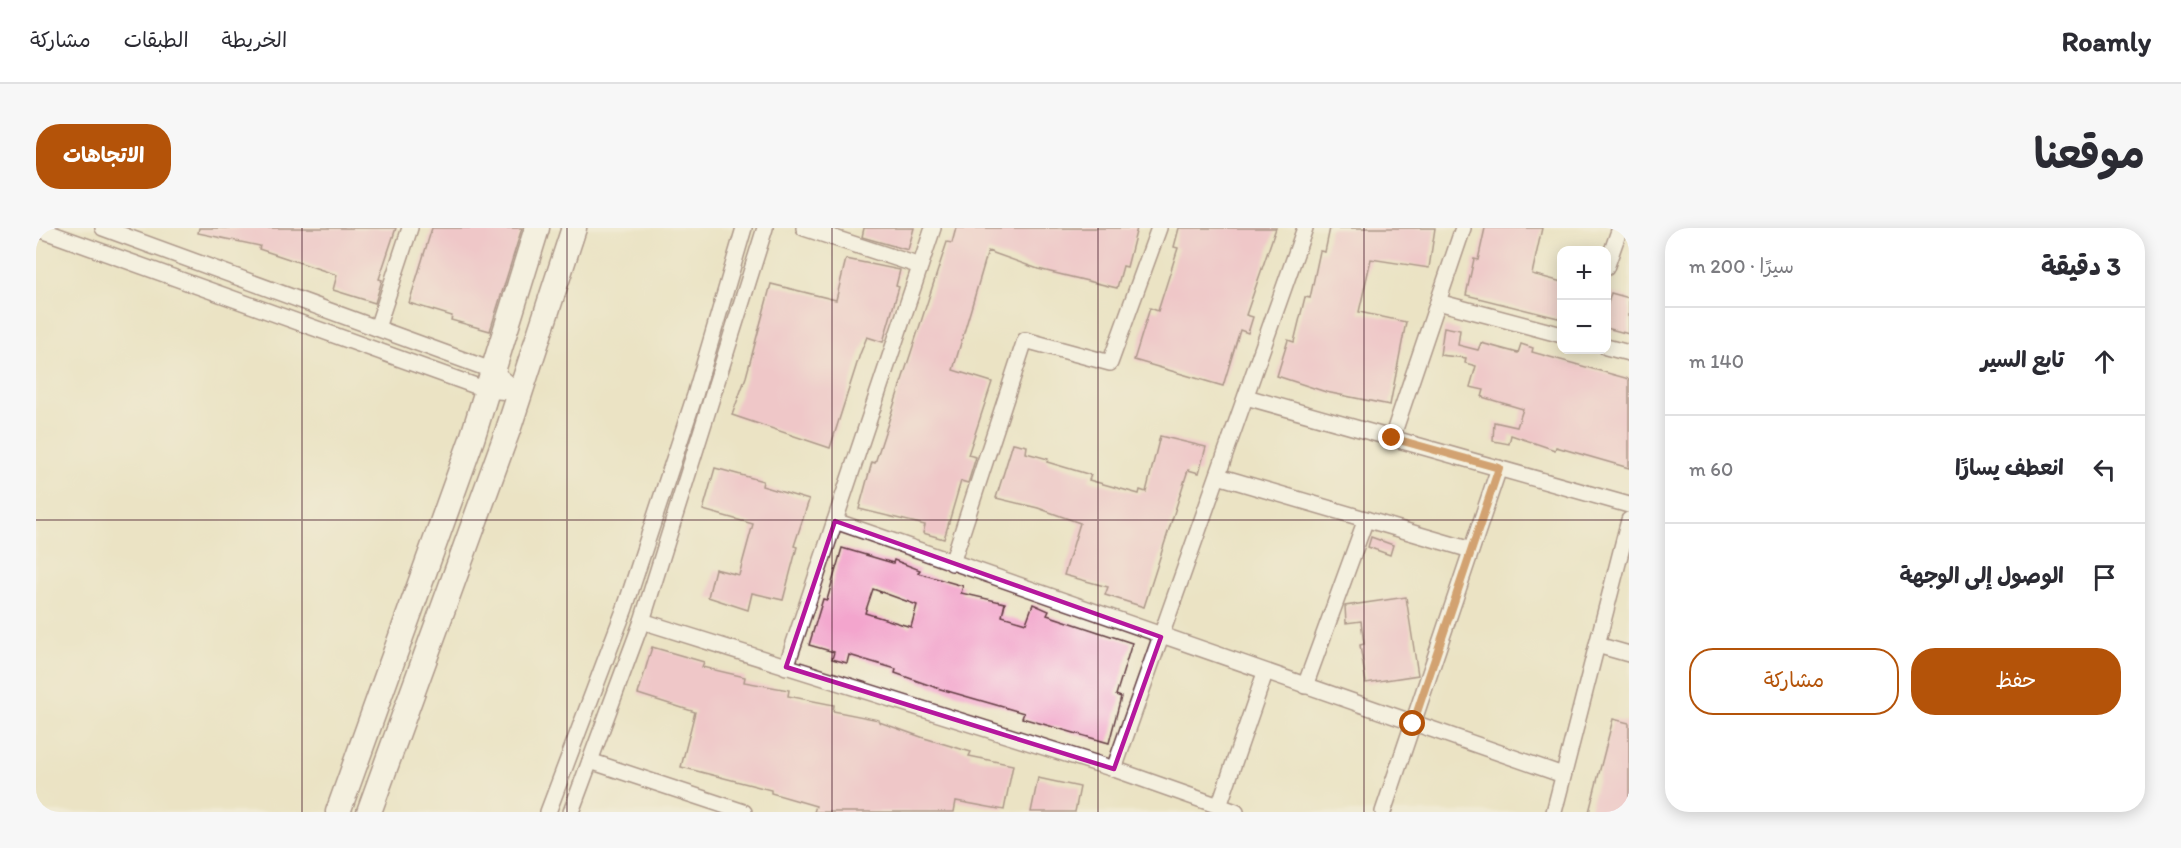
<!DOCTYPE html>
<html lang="ar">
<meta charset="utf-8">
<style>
:root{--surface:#fff;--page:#f7f7f7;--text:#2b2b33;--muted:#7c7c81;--line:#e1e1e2;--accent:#b45309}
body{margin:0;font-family:Itim,"Playpen Sans Arabic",sans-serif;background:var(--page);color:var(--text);direction:rtl}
.controls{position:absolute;right:18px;top:18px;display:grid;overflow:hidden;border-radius:12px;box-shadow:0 3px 15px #0003}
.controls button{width:54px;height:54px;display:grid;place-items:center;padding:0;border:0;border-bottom:2px solid var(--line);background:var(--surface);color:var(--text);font:30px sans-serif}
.stop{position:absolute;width:18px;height:18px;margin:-14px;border:4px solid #b45309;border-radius:50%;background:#fff}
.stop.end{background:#b45309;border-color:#fff;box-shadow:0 2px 6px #0008}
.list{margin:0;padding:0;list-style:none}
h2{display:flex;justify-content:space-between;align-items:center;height:78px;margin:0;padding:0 24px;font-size:26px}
h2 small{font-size:20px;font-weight:400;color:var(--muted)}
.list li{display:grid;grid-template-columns:39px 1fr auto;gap:18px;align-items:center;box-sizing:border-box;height:108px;padding:0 24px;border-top:2px solid var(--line)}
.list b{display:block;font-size:22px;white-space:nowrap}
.list em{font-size:20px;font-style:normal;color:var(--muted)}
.actions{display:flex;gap:12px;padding:18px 24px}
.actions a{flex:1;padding:14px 0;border:2px solid var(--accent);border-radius:24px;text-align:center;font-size:21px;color:var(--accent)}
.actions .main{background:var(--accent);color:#fff}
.icon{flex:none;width:33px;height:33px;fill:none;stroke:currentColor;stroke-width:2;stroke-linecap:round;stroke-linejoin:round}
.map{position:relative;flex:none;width:1593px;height:584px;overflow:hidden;direction:ltr;border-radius:24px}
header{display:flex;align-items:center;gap:36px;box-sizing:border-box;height:84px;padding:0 30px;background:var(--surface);border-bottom:2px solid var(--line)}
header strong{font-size:28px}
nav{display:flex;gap:33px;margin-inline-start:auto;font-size:21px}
.intro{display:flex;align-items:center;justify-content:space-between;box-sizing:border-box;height:144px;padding:0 36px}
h1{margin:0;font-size:42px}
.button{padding:15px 27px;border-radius:24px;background:var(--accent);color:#fff;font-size:21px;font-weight:700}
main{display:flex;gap:36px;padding:0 36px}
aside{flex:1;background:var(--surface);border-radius:24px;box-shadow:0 3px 15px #0003}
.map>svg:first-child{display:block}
.building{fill:#f3a5cd;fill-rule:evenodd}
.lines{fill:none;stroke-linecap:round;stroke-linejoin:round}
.minor-casing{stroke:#623c42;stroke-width:18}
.primary-casing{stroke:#623c42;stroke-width:27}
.minor{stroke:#fff;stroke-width:15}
.primary{stroke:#fff;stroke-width:24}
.route{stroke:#b45309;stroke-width:8}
.marked{fill:none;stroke:#b5179e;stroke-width:4.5;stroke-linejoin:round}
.grid{fill:none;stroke:#4a1f2b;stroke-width:1.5;stroke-opacity:0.55}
</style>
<header>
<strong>Roamly</strong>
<nav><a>الخريطة</a><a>الطبقات</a><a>مشاركة</a></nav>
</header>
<div class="intro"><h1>موقعنا</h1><a class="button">الاتجاهات</a></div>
<main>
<aside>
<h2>3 دقيقة<small>سيرًا · 200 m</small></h2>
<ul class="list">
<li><svg class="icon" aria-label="ahead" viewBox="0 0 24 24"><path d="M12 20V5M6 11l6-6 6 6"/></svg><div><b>تابع السير</b></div><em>140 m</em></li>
<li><svg class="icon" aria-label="left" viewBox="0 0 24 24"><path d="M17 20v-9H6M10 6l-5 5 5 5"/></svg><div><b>انعطف يسارًا</b></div><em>60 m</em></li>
<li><svg class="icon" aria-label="arrive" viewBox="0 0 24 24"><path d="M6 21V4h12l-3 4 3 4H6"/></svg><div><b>الوصول إلى الوجهة</b></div></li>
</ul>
<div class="actions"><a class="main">حفظ</a><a>مشاركة</a></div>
</aside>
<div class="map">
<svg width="1593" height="584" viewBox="0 0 1593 584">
<rect width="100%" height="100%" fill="#f7f3e8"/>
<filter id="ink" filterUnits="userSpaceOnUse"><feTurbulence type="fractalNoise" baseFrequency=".0167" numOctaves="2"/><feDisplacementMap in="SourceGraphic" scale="12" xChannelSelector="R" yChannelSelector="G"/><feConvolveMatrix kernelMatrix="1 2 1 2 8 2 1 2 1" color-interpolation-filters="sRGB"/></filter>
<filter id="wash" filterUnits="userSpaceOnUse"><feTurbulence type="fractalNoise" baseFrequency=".008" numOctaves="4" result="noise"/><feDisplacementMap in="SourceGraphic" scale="24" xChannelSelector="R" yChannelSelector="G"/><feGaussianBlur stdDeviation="1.35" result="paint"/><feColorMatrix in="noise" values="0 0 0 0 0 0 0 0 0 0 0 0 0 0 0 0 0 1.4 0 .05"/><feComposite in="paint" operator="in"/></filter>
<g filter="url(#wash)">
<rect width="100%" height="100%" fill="#ebe3c4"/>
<g id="blocks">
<g class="building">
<polygon points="163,0 360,0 343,51 346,52 339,75 297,62 301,47 223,21 224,18 162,5"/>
<polygon points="396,0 486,0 454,103 415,92 416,88 373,75"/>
<polygon points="828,0 878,0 872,22 826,9"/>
<polygon points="920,0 1101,0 1091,39 1087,38 1081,60 1002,41 952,23 917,142 956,154 932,227 940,229 932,255 925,253 908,311 887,305 889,297 823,281 836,234 839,235 911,14 916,15"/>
<polygon points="1143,0 1240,0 1210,87 1217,89 1212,105 1204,102 1187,158 1098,132 1114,80 1122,83 1142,20 1138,19"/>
<polygon points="1294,0 1399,0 1393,40 1335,31 1323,84 1370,94 1354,177 1290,164 1241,148 1252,112 1258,114 1269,69 1274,70 1284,23 1289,24"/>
<polygon points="1449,0 1506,0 1496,46 1526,54 1526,91 1430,67 1438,31 1442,32"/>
<polygon points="810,31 864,42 860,58 863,59 847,114 831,109 824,126 794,220 696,187 710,149 735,56 800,72"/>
<polygon points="1575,65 1593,70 1593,106 1570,100 1570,82"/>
<polygon points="1408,99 1424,102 1422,117 1442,122 1445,115 1482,125 1485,116 1497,120 1496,124 1593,151 1593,240 1520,219 1519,222 1475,207 1473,216 1457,213 1458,194 1481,199 1487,181 1446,169 1448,162 1434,159 1440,138 1429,135 1430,130 1404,127"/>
<polygon points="1124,208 1170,219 1163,245 1152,242 1108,379 1069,367 1072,359 1028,347 1044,295 1002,280 960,270 977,215 991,218 990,225 1012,231 1011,234 1055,247 1053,252 1103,266 1104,262 1110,264"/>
<polygon points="679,240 727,253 726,258 773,272 758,318 761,319 747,372 716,365 712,382 672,369 679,341 703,347 717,296 667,282"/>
<polygon points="1335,309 1357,317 1354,327 1332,319"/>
<path d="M 806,320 L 857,335 L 858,332 L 884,342 L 882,345 L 927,358 L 925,365 L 969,375 L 966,388 L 990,395 L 997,376 L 1013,383 L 1011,387 L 1096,415 L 1080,467 L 1085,469 L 1073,515 L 986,490 L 988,485 L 901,460 L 859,445 L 860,441 L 813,427 L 811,435 L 796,431 L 798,424 L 773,417 L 787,371 L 791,372 ZM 837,361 L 881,377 L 875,399 L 829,385 Z"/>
<polygon points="1370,369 1382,447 1330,455 1324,417 1328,416 1325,393 1310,395 1309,378"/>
<polygon points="616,419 668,434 666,439 709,449 708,454 753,462 752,468 798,477 797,483 843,492 843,494 888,510 935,524 933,528 977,537 968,582 920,573 918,584 778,584 780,578 735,565 735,562 645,539 659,484 602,466"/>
<polygon points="1577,491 1593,495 1593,584 1553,584"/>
<polygon points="1002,550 1044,559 1039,584 995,584"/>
</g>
</g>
</g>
<g filter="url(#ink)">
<use href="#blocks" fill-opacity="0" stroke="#623c42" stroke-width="1.5"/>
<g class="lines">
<defs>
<g id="minor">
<polyline points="0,0 451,162 484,165"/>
<polyline points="67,0 458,143 484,165"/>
<polyline points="768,0 884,38"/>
<polyline points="1570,40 1584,0"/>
<polyline points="1402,74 1526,107"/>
<polyline points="341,100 374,0"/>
<polyline points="1570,119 1593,125"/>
<polyline points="1210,169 1593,277"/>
<polyline points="1356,210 1427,0"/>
<polyline points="1182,248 1435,322"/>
<polyline points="799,293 1527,547"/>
<polyline points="916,335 989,112 1074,135 1123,0"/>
<polyline points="606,393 1078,541 1200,584"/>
<polyline points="1561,417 1593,426"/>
<polyline points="750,439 897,0"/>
<polyline points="1269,458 1330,291"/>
<polyline points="554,533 708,584"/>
<polyline points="1078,541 1269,0"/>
<polyline points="1183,578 1229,445"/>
<polyline points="512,584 589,380 659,167 708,0"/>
<polyline points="535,584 606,393 729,0"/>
<polyline points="1347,584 1463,240"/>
<polyline points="1518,584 1593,292"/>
</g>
<g id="primary">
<polyline points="302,584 436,211 501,0"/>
<polyline points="333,584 472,202 538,0"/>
</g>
</defs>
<use href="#minor" class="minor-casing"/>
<use href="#primary" class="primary-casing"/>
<use href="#minor" class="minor"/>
<use href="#primary" class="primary"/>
</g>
</g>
<g class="lines" filter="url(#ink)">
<polyline class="route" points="1356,210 1463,240 1377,496"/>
</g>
<path d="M0 0H1593V584H0ZM 799,293 L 1125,409 L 1078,541 L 750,439 Z" fill="#ebe3c4" fill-opacity=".55" fill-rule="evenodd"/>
<path class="marked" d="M 799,293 L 1125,409 L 1078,541 L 750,439 Z"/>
<path class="grid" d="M 266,0 L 266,584M 531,0 L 531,584M 796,0 L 796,584M 1062,0 L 1062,584M 1328,0 L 1328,584M 0,292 L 1593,292"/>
</svg>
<div class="controls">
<button>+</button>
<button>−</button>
</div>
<div class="stop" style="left:1377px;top:496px"></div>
<div class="stop end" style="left:1356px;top:210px"></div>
</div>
</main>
